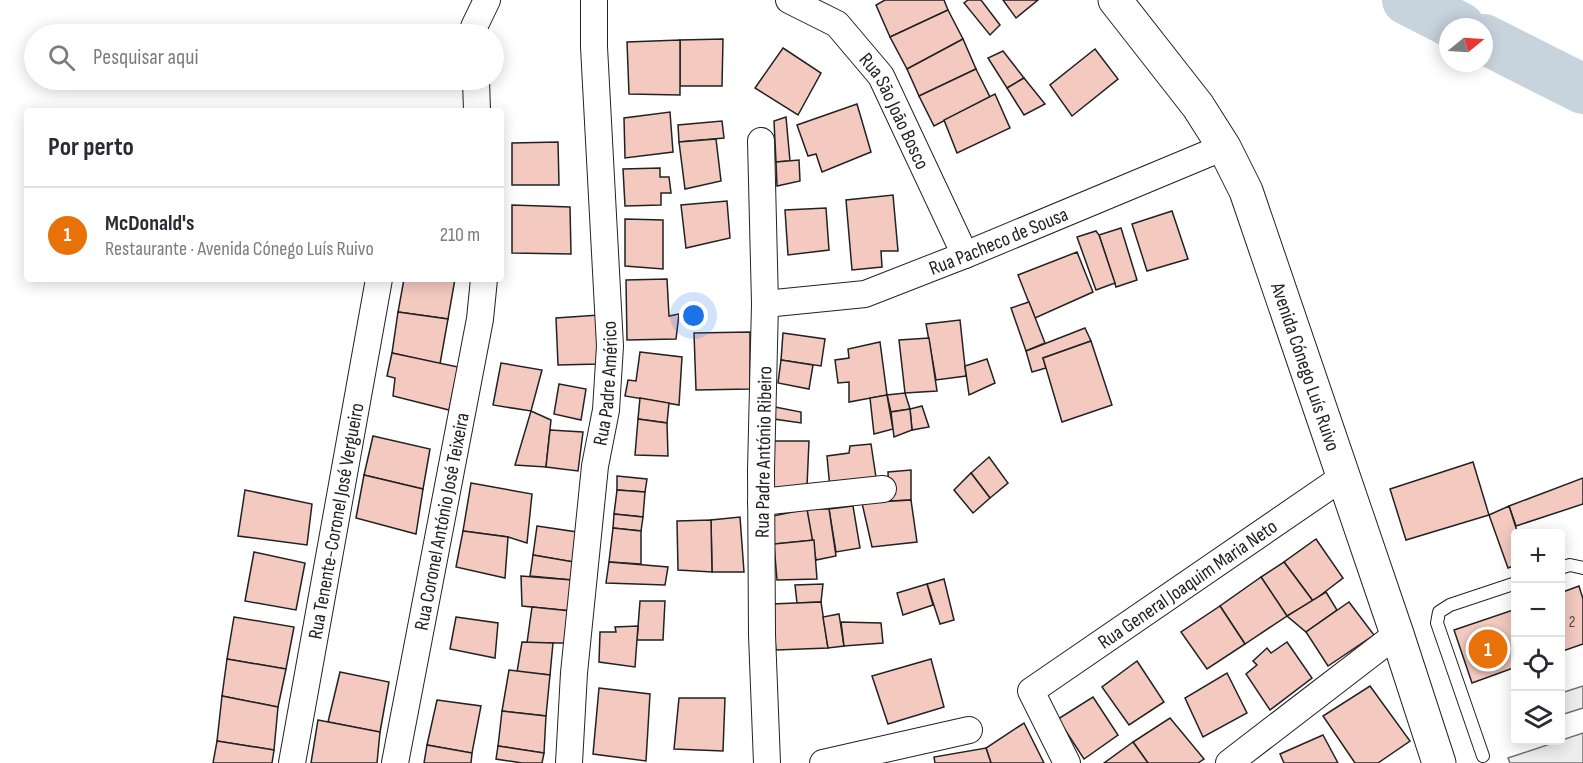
<!DOCTYPE html>
<html lang="pt">
<meta charset="utf-8">
<style>
:root{--surface:#fff;--page:#f7f7f7;--text:#2b2b33;--muted:#7c7c81;--line:#e1e1e2;--accent:#c62828}
body{margin:0;font-family:"Sofia Sans Condensed",sans-serif;background:var(--page);color:var(--text)}
.controls{position:absolute;right:18px;bottom:18px;display:grid;overflow:hidden;border-radius:6px;box-shadow:0 3px 15px #0003}
.controls button{width:54px;height:54px;display:grid;place-items:center;padding:0;border:0;border-bottom:2px solid var(--line);background:var(--surface);color:var(--text);font:30px sans-serif}
.compass{position:absolute;left:1439px;top:18px;width:54px;height:54px;border-radius:50%;background:var(--surface);box-shadow:0 3px 15px #0003;rotate:72deg}
.you{position:absolute;left:694px;top:316px;width:21px;height:21px;margin:-15px;border:4px solid #fff;border-radius:50%;background:#1a73e8;box-shadow:0 0 0 9px #1a73e833}
.badge{display:grid;place-items:center;width:39px;height:39px;border-radius:50%;background:var(--accent);color:#fff;font-size:20px;font-weight:700}
.pin{position:absolute;translate:-50% -50%;border:3px solid #fff;box-shadow:0 2px 6px #0006}
.list{margin:0;padding:0;list-style:none}
h2{display:flex;justify-content:space-between;align-items:center;height:78px;margin:0;padding:0 24px;font-size:26px}
h2 small{font-size:20px;font-weight:400;color:var(--muted)}
.list li{display:grid;grid-template-columns:39px 1fr auto;gap:18px;align-items:center;box-sizing:border-box;height:96px;padding:0 24px;border-top:2px solid var(--line)}
.list b{display:block;font-size:22px;white-space:nowrap}
.list p{margin:0;font-size:20px;white-space:nowrap;color:var(--muted)}
.list em{font-size:20px;font-style:normal;color:var(--muted)}
.icon{flex:none;width:33px;height:33px;fill:none;stroke:currentColor;stroke-width:2;stroke-linecap:round;stroke-linejoin:round}
.map{position:relative;flex:none;width:1583px;height:763px;overflow:hidden}
.search{position:absolute;background:var(--surface);box-shadow:0 3px 15px #0003;left:24px;top:24px;width:480px;height:66px;display:flex;align-items:center;gap:15px;box-sizing:border-box;padding:0 21px;border-radius:33px;color:var(--muted);font-size:22px}
.panel{position:absolute;background:var(--surface);box-shadow:0 3px 15px #0003;left:24px;top:108px;width:480px;height:174px;border-radius:6px}
.map>svg:first-child{display:block}
.parking{fill:#ededed;stroke:#6f6f6f;stroke-width:1.5}
.lines{fill:none;stroke-linecap:round;stroke-linejoin:round}
.river{stroke:#c7d3dd;stroke-width:50}
.building{fill:#f3c9c0;stroke:#222;stroke-width:1.5}
.lane-casing{stroke:#222;stroke-width:14}
.street-casing{stroke:#222;stroke-width:28}
.secondary-casing{stroke:#222;stroke-width:35}
.lane{stroke:#fff;stroke-width:12}
.street{stroke:#fff;stroke-width:26}
.secondary{stroke:#fff;stroke-width:33}
.labels{text-anchor:middle;stroke-width:4.5;stroke-linejoin:round;paint-order:stroke}
.number-label{font-size:16px;fill:#564c4a}
.street-label{font-size:20px;fill:#222;stroke:#fff}
</style>
<div class="map">
<svg width="1583" height="763" viewBox="0 0 1583 763">
<rect width="100%" height="100%" fill="#fff"/>
<g class="parking">
<polygon points="1583,686 1583,708 1561,715 1561,693"/>
<polygon points="1583,733 1583,763 1510,763 1508,758"/>
</g>
<g class="lines">
<g class="river">
<polyline points="1407,0 1460,27"/>
<polyline points="1484,39 1583,89"/>
</g>
</g>
<g class="building">
<polygon points="885,0 944,0 948,10 890,37 876,5"/>
<polygon points="968,0 981,0 1000,25 990,35 964,3"/>
<polygon points="1003,0 1038,0 1016,18"/>
<polygon points="948,10 963,39 907,69 890,37"/>
<polygon points="723,39 722,86 680,86 680,40"/>
<polygon points="963,39 976,69 919,96 907,69"/>
<polygon points="680,40 680,95 629,94 627,42"/>
<polygon points="783,48 821,73 798,115 755,88"/>
<polygon points="1095,49 1118,79 1072,116 1050,85"/>
<polygon points="1003,51 1024,78 1007,88 988,58"/>
<polygon points="976,69 990,97 934,126 919,96"/>
<polygon points="1024,78 1045,104 1024,115 1007,88"/>
<polygon points="995,94 1010,128 957,153 944,120"/>
<polygon points="857,104 871,152 822,172 816,154 808,156 797,125"/>
<polygon points="670,112 673,152 625,158 624,118"/>
<polygon points="786,117 790,161 776,162 774,121"/>
<polygon points="722,121 724,138 679,142 678,125"/>
<polygon points="716,139 721,181 685,189 679,142"/>
<polygon points="558,142 559,185 512,185 512,143"/>
<polygon points="799,160 800,181 777,186 776,162"/>
<polygon points="660,168 660,177 669,177 671,193 661,193 661,205 625,206 623,169"/>
<polygon points="893,195 898,251 881,251 882,267 852,270 846,200"/>
<polygon points="727,201 730,238 686,248 681,205"/>
<polygon points="512,205 570,207 571,254 512,253"/>
<polygon points="826,208 829,250 788,255 785,210"/>
<polygon points="1172,211 1188,259 1147,271 1132,224"/>
<polygon points="625,219 663,220 663,269 625,266"/>
<polygon points="1121,228 1137,280 1116,287 1099,235"/>
<polygon points="1096,231 1099,235 1115,283 1096,290 1077,237"/>
<polygon points="1077,252 1093,292 1035,318 1018,275"/>
<polygon points="404,279 455,279 448,319 398,312"/>
<polygon points="667,279 669,316 679,314 676,339 627,340 626,280"/>
<polygon points="1029,302 1045,343 1026,351 1011,308"/>
<polygon points="398,312 448,319 440,364 392,353"/>
<polygon points="599,315 599,364 558,365 556,318"/>
<polygon points="960,320 966,376 936,380 926,324"/>
<polygon points="1085,328 1091,341 1043,358 1046,368 1032,372 1026,351"/>
<polygon points="750,332 750,389 696,390 694,333"/>
<polygon points="783,333 825,339 821,366 781,360"/>
<polygon points="929,338 937,391 905,393 899,340"/>
<polygon points="1091,341 1112,405 1062,422 1043,358"/>
<polygon points="880,342 887,395 849,402 849,382 838,383 835,360 849,358 848,349"/>
<polygon points="640,352 682,357 679,405 625,396 628,380 636,381"/>
<polygon points="392,353 458,367 449,410 393,396 395,378 387,376"/>
<polygon points="987,359 995,383 969,395 965,366"/>
<polygon points="781,360 813,365 809,389 778,383"/>
<polygon points="501,363 542,370 531,411 493,405"/>
<polygon points="559,384 586,389 581,420 554,414"/>
<polygon points="905,393 910,409 891,412 887,395"/>
<polygon points="887,395 893,429 874,434 870,398"/>
<polygon points="640,398 669,403 667,423 638,419"/>
<polygon points="922,406 929,427 912,430 910,409"/>
<polygon points="775,407 801,412 801,423 774,419"/>
<polygon points="910,409 912,430 894,437 891,412"/>
<polygon points="531,411 551,420 546,467 515,465"/>
<polygon points="638,419 667,423 668,456 635,455"/>
<polygon points="550,430 583,432 578,471 546,467"/>
<polygon points="373,436 430,449 423,489 364,475"/>
<polygon points="774,441 809,441 807,486 771,488"/>
<polygon points="871,444 877,484 830,489 827,456 849,453 850,446"/>
<polygon points="989,457 1008,483 990,498 971,473"/>
<polygon points="1473,462 1489,515 1406,540 1390,489"/>
<polygon points="911,470 911,500 889,501 888,472"/>
<polygon points="971,473 990,498 973,513 954,490"/>
<polygon points="364,475 423,489 416,534 356,518"/>
<polygon points="617,476 647,479 645,492 617,490"/>
<polygon points="1583,478 1583,504 1516,526 1509,506"/>
<polygon points="471,483 532,494 527,543 508,537 463,531"/>
<polygon points="245,490 312,504 307,545 238,536"/>
<polygon points="617,490 645,492 643,517 614,514"/>
<polygon points="911,500 917,542 872,547 862,503"/>
<polygon points="853,506 860,548 836,552 829,509"/>
<polygon points="1509,506 1518,534 1516,534 1516,565 1508,568 1489,515"/>
<polygon points="807,509 814,540 767,545 768,517"/>
<polygon points="807,509 829,509 836,556 816,560"/>
<polygon points="614,514 643,517 641,531 613,528"/>
<polygon points="740,517 744,572 712,572 711,520"/>
<polygon points="711,520 712,572 678,570 677,521"/>
<polygon points="537,526 577,532 574,562 533,555"/>
<polygon points="613,528 641,531 641,564 609,562"/>
<polygon points="463,531 508,537 505,578 456,567"/>
<polygon points="1316,539 1343,578 1313,601 1284,562"/>
<polygon points="814,540 817,579 777,580 774,544"/>
<polygon points="254,552 305,563 296,610 245,601"/>
<polygon points="533,555 574,562 572,580 530,576"/>
<polygon points="609,562 668,567 665,585 606,583"/>
<polygon points="1284,562 1313,601 1287,616 1261,577"/>
<polygon points="521,576 572,580 571,611 522,606"/>
<polygon points="1261,577 1287,616 1245,644 1220,606"/>
<polygon points="944,579 954,620 940,624 927,584"/>
<polygon points="823,584 821,602 797,603 795,585"/>
<polygon points="927,584 933,605 903,615 897,593"/>
<polygon points="1579,586 1583,599 1583,644 1560,652 1560,593"/>
<polygon points="1326,592 1337,610 1306,632 1287,616"/>
<polygon points="640,601 665,601 663,640 637,640"/>
<polygon points="821,602 828,648 776,650 771,604"/>
<polygon points="1349,602 1374,635 1328,666 1306,632"/>
<polygon points="1220,606 1245,644 1207,669 1181,632"/>
<polygon points="532,607 571,611 566,643 527,643"/>
<polygon points="1516,609 1516,667 1472,683 1454,630"/>
<polygon points="839,614 844,646 828,648 823,617"/>
<polygon points="234,617 294,627 286,669 227,659"/>
<polygon points="456,617 498,623 495,658 450,649"/>
<polygon points="841,622 881,623 883,643 844,646"/>
<polygon points="638,626 635,667 599,662 600,632 616,632 615,627"/>
<polygon points="522,642 553,643 550,675 517,672"/>
<polygon points="1287,642 1312,678 1270,710 1246,674 1257,665 1253,661 1267,648 1271,653"/>
<polygon points="227,659 286,669 278,707 222,696"/>
<polygon points="931,659 944,707 888,724 872,676"/>
<polygon points="1137,661 1164,702 1129,725 1102,687"/>
<polygon points="509,670 550,675 546,716 502,711"/>
<polygon points="340,672 389,682 380,732 328,722"/>
<polygon points="1227,673 1247,713 1203,737 1185,698"/>
<polygon points="1370,686 1410,741 1378,763 1355,763 1323,716"/>
<polygon points="599,688 650,694 646,761 593,754"/>
<polygon points="222,696 278,707 274,750 217,741"/>
<polygon points="1093,697 1118,735 1084,759 1058,719"/>
<polygon points="679,698 725,698 723,751 674,749"/>
<polygon points="437,700 481,706 472,753 427,745"/>
<polygon points="502,711 546,716 544,753 498,746"/>
<polygon points="1170,718 1204,759 1198,763 1148,763 1133,742"/>
<polygon points="318,720 380,732 377,763 311,763"/>
<polygon points="1024,723 1044,763 991,763 986,748"/>
<polygon points="1323,735 1338,763 1284,763 1280,754"/>
<polygon points="217,741 274,750 272,763 213,763"/>
<polygon points="1133,742 1148,763 1104,763"/>
<polygon points="427,745 472,753 471,763 424,763"/>
<polygon points="498,746 544,753 542,763 522,763 496,759"/>
<polygon points="986,748 991,763 935,763 934,757"/>
</g>
<g class="lines">
<defs>
<g id="lane">
<polyline points="1560,568 1570,565 1583,568"/>
<polyline points="1483,756 1437,623 1439,612 1450,605 1516,583"/>
</g>
<g id="street">
<path id="s1" d="M 789,0 L 837,24 L 881,76 L 965,255"/>
<polyline points="474,34 474,27 487,0"/>
<polyline points="476,80 477,111"/>
<polyline points="761,141 765,304 761,470 762,635 767,763"/>
<path id="s2" d="M 765,304 L 865,294 L 965,255 L 1224,147"/>
<polyline points="761,502 883,489"/>
<path id="s3" d="M 292,763 L 379,279"/>
<path id="s4" d="M 395,763 L 480,319 L 484,279"/>
<path id="s5" d="M 569,763 L 574,673 L 595,466 L 606,410 L 610,346 L 594,47 L 594,0"/>
<polyline points="823,763 969,730"/>
<path id="s6" d="M 1067,763 L 1031,691 L 1343,477"/>
<polyline points="1229,763 1397,634"/>
</g>
<g id="secondary">
<path id="s7" d="M 1115,0 L 1198,106 L 1224,147 L 1246,191 L 1397,634 L 1439,763"/>
</g>
</defs>
<use href="#lane" class="lane-casing"/>
<use href="#street" class="street-casing"/>
<use href="#secondary" class="secondary-casing"/>
<use href="#lane" class="lane"/>
<use href="#street" class="street"/>
<use href="#secondary" class="secondary"/>
</g>
<g class="labels">
<g class="number-label">
<text x="1572" y="627">2</text>
</g>
<g class="street-label">
<text dy="7" stroke="none"><textPath href="#s1" startOffset="159">Rua São João Bosco</textPath></text>
<text dy="7" stroke="none"><textPath href="#s2" startOffset="244">Rua Pacheco de Sousa</textPath></text>
<text dy="7" stroke="none"><textPath href="#s7" startOffset="418">Avenida Cónego Luís Ruivo</textPath></text>
<text dy="7" stroke="none"><textPath href="#s5" startOffset="382">Rua Padre Américo</textPath></text>
<text transform="translate(763 452) rotate(-89)" y="7">Rua Padre António Ribeiro</text>
<text dy="7" stroke="none"><textPath href="#s3" startOffset="246">Rua Tenente-Coronel José Vergueiro</textPath></text>
<text dy="7" stroke="none"><textPath href="#s4" startOffset="246">Rua Coronel António José Teixeira</textPath></text>
<text dy="7" stroke="none"><textPath href="#s6" startOffset="270">Rua General Joaquim Maria Neto</textPath></text>
</g>
</g>
</svg>
<div class="controls">
<button>+</button>
<button>−</button>
<button><svg class="icon" aria-label="locate" viewBox="0 0 24 24"><circle cx="12" cy="12" r="6"/><path d="M12 2v4M12 18v4M2 12h4M18 12h4"/></svg></button>
<button><svg class="icon" aria-label="layers" viewBox="0 0 24 24"><path d="M12 4l9 5-9 5-9-5zM3 14l9 5 9-5"/></svg></button>
</div>
<svg class="compass" viewBox="-18 -18 36 36"><path d="M0-13l5 13h-10z" fill="#e53935"/><path d="M0 13l5-13h-10z" fill="#7c7c81"/></svg>
<div class="you"></div>
<div class="pin badge" style="left:1488px;top:649px;background:#e8710a">1</div>
<div class="search"><svg class="icon" aria-label="search" viewBox="0 0 24 24"><circle cx="10" cy="10" r="6"/><path d="M15 15l6 6"/></svg>Pesquisar aqui</div>
<section class="panel">
<h2>Por perto<small></small></h2>
<ul class="list">
<li><span class="badge" style="background:#e8710a">1</span><div><b>McDonald's</b><p>Restaurante · Avenida Cónego Luís Ruivo</p></div><em>210 m</em></li>
</ul>
</section>
</div>
